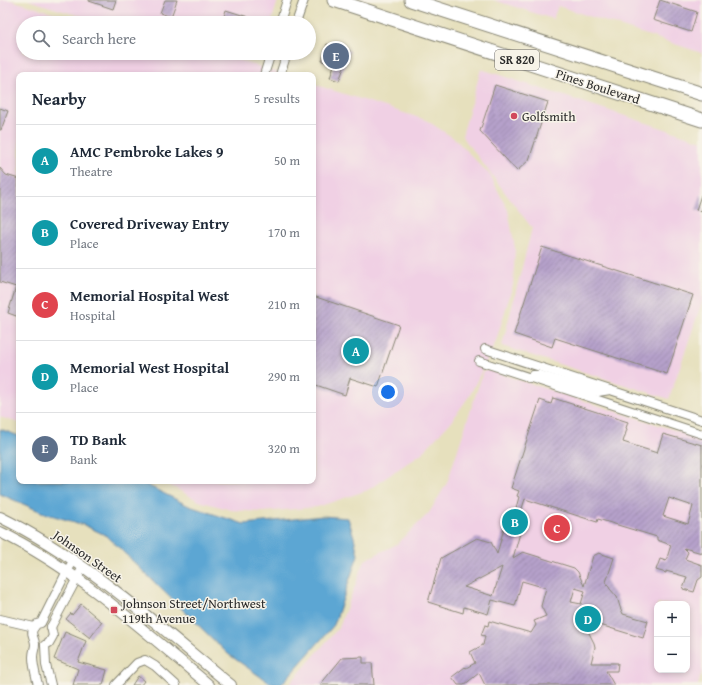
<!DOCTYPE html>
<meta charset="utf-8">
<style>
:root{--surface:#fff;--page:#f6f6f7;--text:#1f2937;--muted:#747a83;--line:#e0e1e3;--accent:#b45309}
body{margin:0;font-family:"Gentium Book Plus",serif;background:var(--page);color:var(--text)}
.controls{position:absolute;right:12px;bottom:12px;display:grid;overflow:hidden;border-radius:8px;box-shadow:0 2px 6px #0003}
.controls button{width:36px;height:36px;display:grid;place-items:center;padding:0;border:0;border-bottom:1px solid var(--line);background:var(--surface);color:var(--text);font:20px sans-serif}
.you{position:absolute;left:388px;top:392px;width:14px;height:14px;margin:-10px;border:3px solid #fff;border-radius:50%;background:#1a73e8;box-shadow:0 0 0 6px #1a73e833}
.badge{display:grid;place-items:center;width:26px;height:26px;border-radius:50%;background:var(--accent);color:#fff;font-size:13px;font-weight:700}
.pin{position:absolute;translate:-50% -50%;border:2px solid #fff;box-shadow:0 1px 4px #0006}
.list{margin:0;padding:0;list-style:none}
h2{display:flex;justify-content:space-between;align-items:center;height:52px;margin:0;padding:0 16px;font-size:17px}
h2 small{font-size:13px;font-weight:400;color:var(--muted)}
.list li{display:grid;grid-template-columns:26px 1fr auto;gap:12px;align-items:center;box-sizing:border-box;height:72px;padding:0 16px;border-top:1px solid var(--line)}
.list b{display:block;font-size:15px;white-space:nowrap}
.list p{margin:0;font-size:13px;white-space:nowrap;color:var(--muted)}
.list em{font-size:13px;font-style:normal;color:var(--muted)}
.icon{flex:none;width:22px;height:22px;fill:none;stroke:currentColor;stroke-width:2;stroke-linecap:round;stroke-linejoin:round}
.map{position:relative;flex:none;width:702px;height:685px;overflow:hidden}
.search{position:absolute;background:var(--surface);box-shadow:0 2px 6px #0003;left:16px;top:16px;width:300px;height:44px;display:flex;align-items:center;gap:10px;box-sizing:border-box;padding:0 14px;border-radius:22px;color:var(--muted);font-size:15px}
.panel{position:absolute;background:var(--surface);box-shadow:0 2px 6px #0003;left:16px;top:72px;width:300px;height:412px;border-radius:8px}
.map>svg:first-child{display:block}
.built{fill:#f0d0e4;fill-rule:evenodd}
.water{fill:#5ba6d3;stroke:#43687f}
.building{fill:url(#building-hatch);fill-rule:evenodd}
.lines{fill:none;stroke-linecap:round;stroke-linejoin:round}
.minor-casing{stroke:#888674;stroke-width:10}
.tertiary-casing{stroke:#888674;stroke-width:12}
.trunk-casing{stroke:#888674;stroke-width:15}
.minor{stroke:#fff;stroke-width:8}
.tertiary{stroke:#fff;stroke-width:10}
.trunk{stroke:#fff;stroke-width:13}
.poi-dot{fill:#d1495b;stroke:#f7f3e8;stroke-width:1.5}
.labels{text-anchor:middle;stroke-width:3;stroke-linejoin:round;paint-order:stroke}
.shield{fill:#f7f3e8;stroke:#686764;stroke-width:1}
.shield-label{font-size:12px;font-weight:bold;fill:#2b2b2b}
.street-label{font-size:13px;fill:#2b2b2b;stroke:#f7f3e8}
.poi-label{font-size:13px;fill:#2b2b2b;stroke:#f7f3e8;text-anchor:start}
</style>
<div class="map">
<svg width="702" height="685" viewBox="0 0 702 685">
<defs>
<pattern id="building-hatch" width="6" height="6" patternUnits="userSpaceOnUse"><rect width="6" height="6" fill="#b6a1cb"/><path d="M-1 1l2-2M0 6l6-6M5 7l2-2" fill="none" stroke="#9483a5"/></pattern>
</defs>
<rect width="100%" height="100%" fill="#f7f3e8"/>
<filter id="ink" filterUnits="userSpaceOnUse"><feTurbulence type="fractalNoise" baseFrequency=".025" numOctaves="2"/><feDisplacementMap in="SourceGraphic" scale="8" xChannelSelector="R" yChannelSelector="G"/><feConvolveMatrix kernelMatrix="1 2 1 2 8 2 1 2 1" color-interpolation-filters="sRGB"/></filter>
<filter id="wash" filterUnits="userSpaceOnUse"><feTurbulence type="fractalNoise" baseFrequency=".012" numOctaves="4" result="noise"/><feDisplacementMap in="SourceGraphic" scale="16" xChannelSelector="R" yChannelSelector="G"/><feGaussianBlur stdDeviation="0.9" result="paint"/><feColorMatrix in="noise" values="0 0 0 0 0 0 0 0 0 0 0 0 0 0 0 0 0 1.4 0 .05"/><feComposite in="paint" operator="in"/></filter>
<g filter="url(#wash)">
<rect width="100%" height="100%" fill="#e6e0bd"/>
<g class="built">
<polygon points="0,0 10,0 89,23 23,23 23,53 208,53 239,60 285,75 19,75 19,423 0,417"/>
<polygon points="28,0 278,0 271,23 110,23 70,13"/>
<polygon points="493,0 702,0 702,53 558,6 553,19"/>
<polygon points="481,69 702,141 702,302 669,399 502,346 532,228 462,136"/>
<polygon points="313,84 426,120 455,139 490,175 508,210 515,248 513,285 496,341 470,395 450,423 422,453 368,490 317,507 263,512 231,510 199,501 162,481 313,481"/>
<path d="M 488,370 L 702,439 L 702,671 L 698,685 L 289,685 L 339,627 L 365,560 L 397,544 L 429,513 L 447,483 L 483,372 ZM 657,604 L 687,604 L 687,670 L 657,670 Z"/>
</g>
<polygon class="water" points="0,429 19,436 19,481 139,481 189,506 244,524 323,516 348,518 354,537 358,555 334,625 281,685 271,684 228,654 107,536 84,525 44,513 0,494"/>
<g id="blocks">
<g class="building">
<polygon points="89,0 116,0 113,9 89,1"/>
<polygon points="165,0 177,0 171,17 160,13"/>
<polygon points="660,0 697,12 691,32 653,20"/>
<polygon points="226,10 248,17 246,23 222,23"/>
<polygon points="327,44 350,51 339,81 330,78 334,65 322,61"/>
<polygon points="495,85 548,102 529,160 517,171 480,131"/>
<polygon points="0,108 8,111 1,130 0,130"/>
<polygon points="0,168 6,175 19,179 19,317 8,313 16,287 0,282"/>
<polygon points="701,195 702,195 702,212 696,210"/>
<polygon points="542,247 693,295 667,374 555,338 552,347 514,334"/>
<polygon points="313,296 399,325 378,387 350,378 345,395 313,384"/>
<path d="M 553,398 L 628,422 L 626,428 L 627,429 L 623,442 L 657,453 L 663,434 L 702,445 L 702,553 L 684,548 L 688,552 L 685,559 L 702,565 L 702,577 L 698,580 L 694,592 L 683,589 L 687,577 L 666,571 L 666,573 L 656,570 L 660,559 L 666,561 L 671,545 L 657,540 L 657,537 L 598,519 L 597,522 L 525,499 L 517,524 L 522,526 L 513,558 L 523,552 L 574,568 L 578,572 L 584,586 L 593,556 L 599,553 L 614,558 L 606,582 L 610,589 L 617,597 L 620,607 L 623,614 L 648,621 L 643,638 L 590,622 L 588,631 L 594,643 L 595,647 L 591,663 L 618,663 L 617,671 L 606,671 L 614,685 L 485,685 L 479,673 L 464,685 L 458,685 L 452,677 L 465,667 L 466,668 L 475,663 L 470,652 L 483,645 L 485,636 L 481,635 L 485,625 L 488,626 L 489,621 L 531,633 L 536,625 L 534,621 L 546,616 L 541,606 L 546,588 L 522,581 L 515,606 L 492,600 L 488,614 L 464,607 L 463,613 L 428,602 L 441,558 L 477,538 L 491,542 L 497,554 L 506,521 L 512,523 L 519,497 L 517,496 L 519,491 L 511,488 L 540,400 L 551,404 ZM 669,498 L 693,506 L 688,524 L 663,516 ZM 502,567 L 493,596 L 464,587 ZM 575,588 L 585,591 L 581,604 L 571,602 Z"/>
<polygon points="81,604 102,622 90,638 66,619 71,613 72,615"/>
<polygon points="65,632 86,641 78,662 107,670 103,685 73,685 78,669 54,659"/>
<polygon points="363,657 363,663 372,663 374,685 320,685 342,658"/>
<polygon points="138,676 144,681 141,685 132,685"/>
</g>
</g>
</g>
<g filter="url(#ink)">
<use href="#blocks" fill-opacity="0" stroke="#888674" stroke-width="1"/>
<g class="lines">
<defs>
<g id="minor">
<polyline points="280,23 287,0"/>
<polyline points="296,23 304,0"/>
<polyline points="264,75 271,53"/>
<polyline points="280,75 287,53"/>
<polyline points="485,349 702,420"/>
<polyline points="479,361 702,434"/>
<polyline points="528,378 533,375 540,375 592,391 598,392 610,390"/>
<polyline points="0,619 34,627"/>
<polyline points="51,627 83,567"/>
<polyline points="45,645 46,665 51,685"/>
<polyline points="45,645 49,643 53,636 51,627"/>
<path d="M 38,685 C 36,676 33,666 33,657 C 33,652 35,648 35,644 C 34,634 28,634 37,624 L 41,623 L 67,571 L 74,560"/>
<polyline points="116,685 137,663 145,660 155,666 176,685"/>
</g>
<g id="tertiary">
<path d="M 0,517 C 86,559 157,625 231,685"/>
<path d="M 0,532 C 78,570 143,630 209,685"/>
</g>
<g id="trunk">
<polyline points="334,0 702,120"/>
<polyline points="411,0 702,94"/>
</g>
</defs>
<use href="#minor" class="minor-casing"/>
<use href="#tertiary" class="tertiary-casing"/>
<use href="#trunk" class="trunk-casing"/>
<use href="#minor" class="minor"/>
<use href="#tertiary" class="tertiary"/>
<use href="#trunk" class="trunk"/>
</g>
</g>
<g class="poi-dot">
<circle cx="514" cy="116" r="4"/>
<rect x="110" y="606" width="8" height="8" rx="2"/>
</g>
<g class="labels">
<rect class="shield" x="495" y="50" width="44" height="20" rx="3"/>
<g class="shield-label">
<text x="517" y="64">SR 820</text>
</g>
<g class="street-label">
<text transform="translate(598 86) rotate(18)" y="5">Pines Boulevard</text>
<text transform="translate(88 556) rotate(35)" y="5">Johnson Street</text>
</g>
<g class="poi-label">
<text x="522" y="121">Golfsmith</text>
<text x="122" y="608">Johnson Street/Northwest<tspan x="122" dy="15">119th Avenue</tspan></text>
</g>
</g>
</svg>
<div class="controls">
<button>+</button>
<button>−</button>
</div>
<div class="you"></div>
<div class="pin badge" style="left:356px;top:351px;background:#0f9aa8">A</div>
<div class="pin badge" style="left:515px;top:522px;background:#0f9aa8">B</div>
<div class="pin badge" style="left:557px;top:528px;background:#e0444e">C</div>
<div class="pin badge" style="left:588px;top:619px;background:#0f9aa8">D</div>
<div class="pin badge" style="left:336px;top:56px;background:#5c6f8a">E</div>
<div class="search"><svg class="icon" aria-label="search" viewBox="0 0 24 24"><circle cx="10" cy="10" r="6"/><path d="M15 15l6 6"/></svg>Search here</div>
<section class="panel">
<h2>Nearby<small>5 results</small></h2>
<ul class="list">
<li><span class="badge" style="background:#0f9aa8">A</span><div><b>AMC Pembroke Lakes 9</b><p>Theatre</p></div><em>50 m</em></li>
<li><span class="badge" style="background:#0f9aa8">B</span><div><b>Covered Driveway Entry</b><p>Place</p></div><em>170 m</em></li>
<li><span class="badge" style="background:#e0444e">C</span><div><b>Memorial Hospital West</b><p>Hospital</p></div><em>210 m</em></li>
<li><span class="badge" style="background:#0f9aa8">D</span><div><b>Memorial West Hospital</b><p>Place</p></div><em>290 m</em></li>
<li><span class="badge" style="background:#5c6f8a">E</span><div><b>TD Bank</b><p>Bank</p></div><em>320 m</em></li>
</ul>
</section>
</div>
